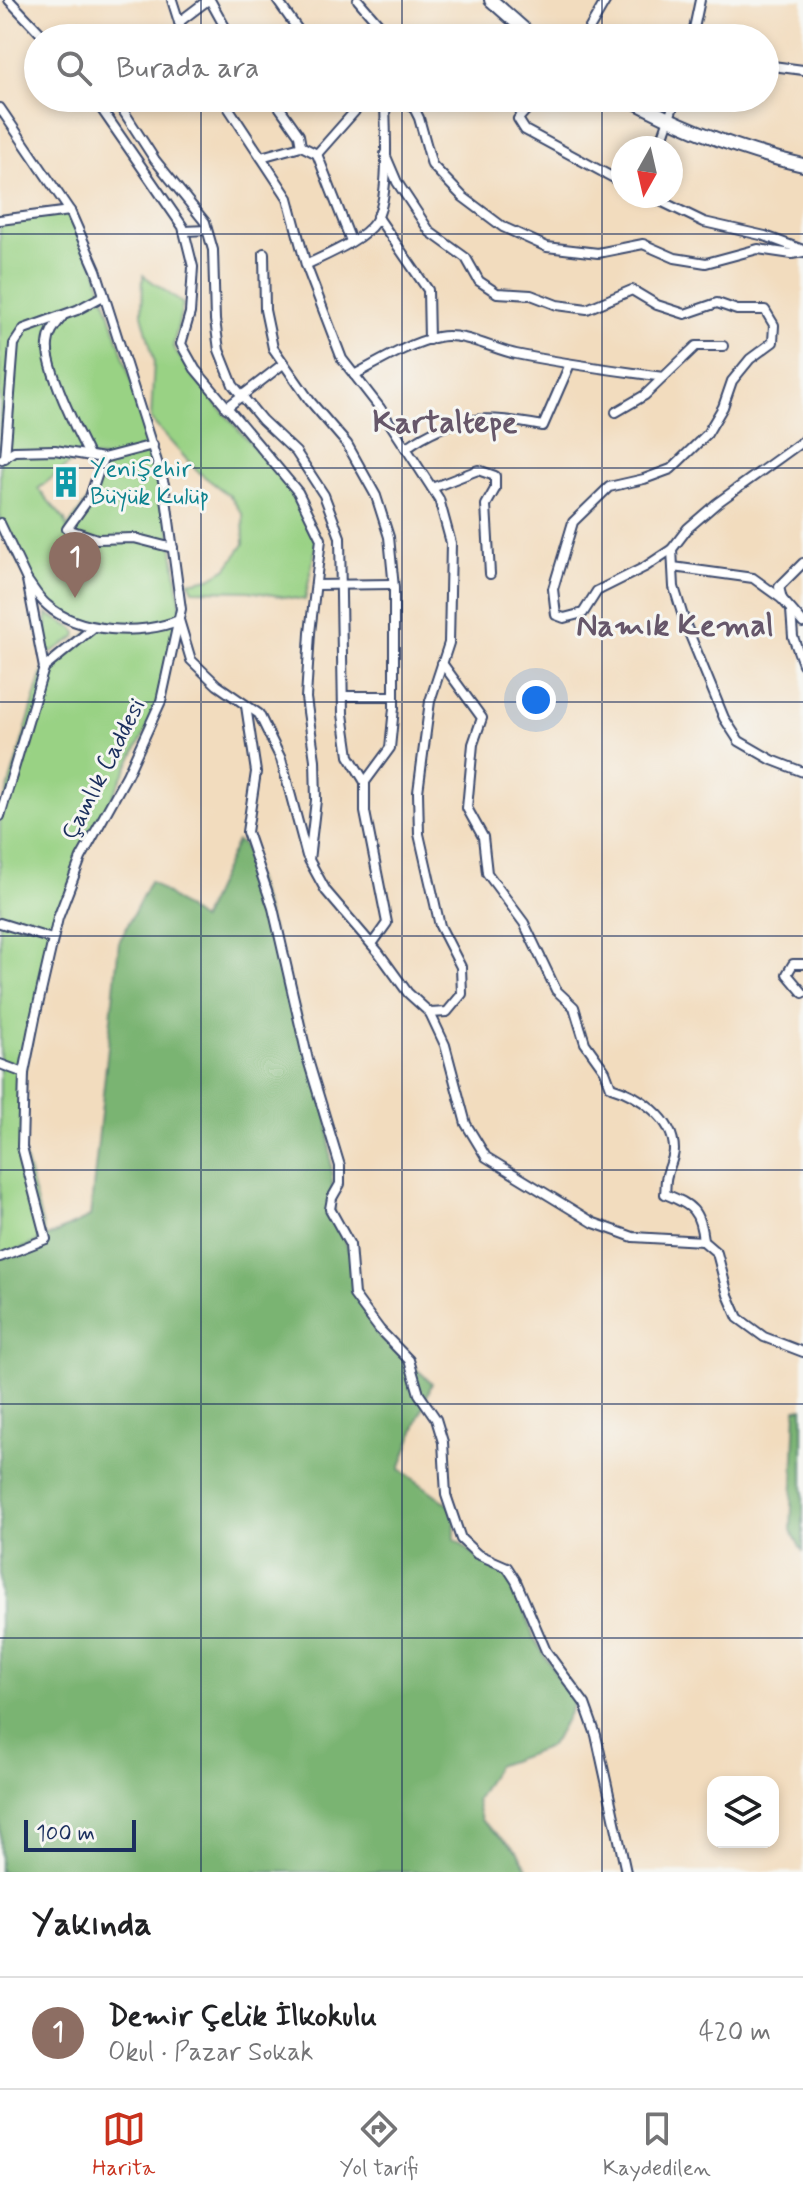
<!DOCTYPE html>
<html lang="tr">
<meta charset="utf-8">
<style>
:root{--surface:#fff;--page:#f2f2f2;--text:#202124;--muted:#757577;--line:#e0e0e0;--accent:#c8321e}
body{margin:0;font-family:Mynerve,sans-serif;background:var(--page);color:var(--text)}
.controls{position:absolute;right:24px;bottom:24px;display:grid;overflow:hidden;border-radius:16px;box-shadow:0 4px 12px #0003}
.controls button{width:72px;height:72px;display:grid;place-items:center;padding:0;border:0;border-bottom:2px solid var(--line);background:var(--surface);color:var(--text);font:40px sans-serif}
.compass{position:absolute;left:611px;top:136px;width:72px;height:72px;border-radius:50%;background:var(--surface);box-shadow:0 4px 12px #0003;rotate:188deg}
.scale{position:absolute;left:24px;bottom:20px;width:112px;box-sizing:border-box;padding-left:8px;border:4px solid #1b2f5e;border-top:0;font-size:22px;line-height:28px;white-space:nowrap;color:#1b2f5e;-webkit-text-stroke:6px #f6f6f2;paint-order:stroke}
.you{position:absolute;left:536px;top:700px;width:28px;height:28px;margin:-20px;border:6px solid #fff;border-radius:50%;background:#1a73e8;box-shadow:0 0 0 12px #1a73e833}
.badge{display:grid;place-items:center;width:52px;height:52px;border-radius:50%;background:var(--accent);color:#fff;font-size:26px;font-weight:700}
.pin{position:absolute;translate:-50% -66px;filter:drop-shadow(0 2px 4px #0008)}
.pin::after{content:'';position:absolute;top:42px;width:28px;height:24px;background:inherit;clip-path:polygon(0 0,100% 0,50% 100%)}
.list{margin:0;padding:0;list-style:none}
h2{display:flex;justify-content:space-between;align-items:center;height:104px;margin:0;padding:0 32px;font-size:34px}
h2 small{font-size:26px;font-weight:400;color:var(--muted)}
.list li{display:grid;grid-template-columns:52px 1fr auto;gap:24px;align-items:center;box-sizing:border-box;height:112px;padding:0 32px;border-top:2px solid var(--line)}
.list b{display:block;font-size:30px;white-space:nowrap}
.list p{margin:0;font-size:26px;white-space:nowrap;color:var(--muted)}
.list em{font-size:26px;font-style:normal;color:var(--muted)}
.icon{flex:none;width:44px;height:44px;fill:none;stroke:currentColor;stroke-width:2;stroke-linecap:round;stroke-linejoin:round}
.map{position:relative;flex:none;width:803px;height:1872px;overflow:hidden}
.search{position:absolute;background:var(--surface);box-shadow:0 4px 12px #0003;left:24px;right:24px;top:24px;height:88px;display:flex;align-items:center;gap:20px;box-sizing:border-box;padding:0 28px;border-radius:44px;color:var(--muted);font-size:30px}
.sheet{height:216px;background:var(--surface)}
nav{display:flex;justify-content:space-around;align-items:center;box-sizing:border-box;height:112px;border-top:2px solid var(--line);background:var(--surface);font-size:22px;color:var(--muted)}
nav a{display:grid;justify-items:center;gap:4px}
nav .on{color:var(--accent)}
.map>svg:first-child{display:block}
.green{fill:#99d284;stroke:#5a8071;stroke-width:2;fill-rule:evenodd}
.forest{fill:#7ab472;stroke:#4a7268;stroke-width:2}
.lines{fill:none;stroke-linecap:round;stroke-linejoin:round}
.street-casing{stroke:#3b496c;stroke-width:12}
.secondary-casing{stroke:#3b496c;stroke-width:16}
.street{stroke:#fff;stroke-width:8}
.secondary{stroke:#fff;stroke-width:12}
.grid{fill:none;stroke:#1b2f5e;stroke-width:2;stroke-opacity:0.55}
.labels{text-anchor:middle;stroke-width:6;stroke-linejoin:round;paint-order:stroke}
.culture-label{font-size:24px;fill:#0d838f;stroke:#f6f6f2;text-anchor:start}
.street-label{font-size:24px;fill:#1b2f5e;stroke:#f6f6f2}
.district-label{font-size:32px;font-weight:bold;fill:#66576a;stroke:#f6f6f2}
</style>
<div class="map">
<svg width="803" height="1872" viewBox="0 0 803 1872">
<rect width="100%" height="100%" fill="#f6f6f2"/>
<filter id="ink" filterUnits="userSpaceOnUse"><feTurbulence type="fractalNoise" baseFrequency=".0125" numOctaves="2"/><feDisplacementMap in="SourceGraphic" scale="16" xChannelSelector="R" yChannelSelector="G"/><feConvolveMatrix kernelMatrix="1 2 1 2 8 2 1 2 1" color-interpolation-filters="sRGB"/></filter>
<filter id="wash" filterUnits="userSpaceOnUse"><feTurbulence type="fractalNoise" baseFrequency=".006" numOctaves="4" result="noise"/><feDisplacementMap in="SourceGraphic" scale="32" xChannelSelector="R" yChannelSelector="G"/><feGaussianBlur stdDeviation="1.8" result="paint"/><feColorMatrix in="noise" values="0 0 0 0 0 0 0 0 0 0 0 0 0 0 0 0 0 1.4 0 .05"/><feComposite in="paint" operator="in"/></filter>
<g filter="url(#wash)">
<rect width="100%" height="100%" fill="#f2dcbe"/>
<g class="green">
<path d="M 70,211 L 96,270 L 164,484 L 181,609 L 161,701 L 81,858 L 58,918 L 24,1073 L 22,1147 L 46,1239 L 0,1257 L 0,816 L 44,668 L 93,629 L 47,606 L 27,580 L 0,523 L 0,220 ZM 78,457 L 103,458 L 90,497 L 67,528 L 65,520 L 38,489 Z"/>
<polygon points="143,275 183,304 173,347 195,379 293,493 314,529 316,545 305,600 249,591 193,590 189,582 210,578 227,568 244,544 243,515 230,496 197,471 151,420 154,360 142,314"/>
<polygon points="47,614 73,628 77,633 76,637 50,653 45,651"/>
</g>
<g class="forest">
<polygon points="237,841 244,845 326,1093 335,1219 351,1255 360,1293 377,1333 432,1383 400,1469 455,1509 455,1539 478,1558 511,1575 534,1638 574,1703 555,1740 547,1748 496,1766 476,1800 481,1820 517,1851 530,1872 0,1872 0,1259 90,1217 119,942 150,881 201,920"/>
<polygon points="803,1408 803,1552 791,1530 796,1409"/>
</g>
</g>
<g filter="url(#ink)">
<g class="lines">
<defs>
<g id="street">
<polyline points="9,0 45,38"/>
<polyline points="172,0 184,38"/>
<polyline points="210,0 231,38"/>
<polyline points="277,0 304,38"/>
<polyline points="358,0 383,29 384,38"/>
<polyline points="179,22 208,0"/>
<polyline points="70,38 74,38"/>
<polyline points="584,38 606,0"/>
<polyline points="692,38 700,0"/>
<polyline points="765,65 803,70"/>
<polyline points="94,98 183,227 193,267 190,313 181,344 195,369 298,492 321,539 310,633 306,698 315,760 316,800 309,860 326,891 379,953 408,993 430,1013 447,1012 462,994 461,967 440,926 419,834 418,792 430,701 449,643 451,543 439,499 380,408 342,359 306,265 288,198 222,98"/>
<polyline points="115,98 155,160 205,222 213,250 215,320 219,350 233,385 262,420 296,452 324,495 340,537 343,714 349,756 365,782 365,812 387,923 372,944"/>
<polyline points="273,98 299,135 301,146"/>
<polyline points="409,98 419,118 432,165 463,197 503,227 547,247 598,253 643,244 675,258 706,263 758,249 792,254 803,252"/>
<polyline points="537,98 518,119 525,130 623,183"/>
<polyline points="0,108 70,211 96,270 164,484 181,609 161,701 127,775 81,858 58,918 35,1018 24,1073 22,1147 46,1239 0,1257"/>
<polyline points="659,148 676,98"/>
<polyline points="317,154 355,111 345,98"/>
<polyline points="385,154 397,182 430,232 466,258 479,281 497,293 531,295 557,305 587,309 632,290 657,305 685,314 717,303 737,310 765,310 774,325 773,342 750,359 732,381 723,407 707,434 671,469 644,479 609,487 573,522 553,589 556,615 564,618 583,613 597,591 645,567 672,549"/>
<polyline points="261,157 301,146 317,154 351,241"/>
<polyline points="650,196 704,222 765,236 803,250"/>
<polyline points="377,216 428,290 429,340"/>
<polyline points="0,220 70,211"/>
<polyline points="184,231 207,230"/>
<polyline points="264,253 265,310 273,348 310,401 347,444 376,496 389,537 394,588 394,708 390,748 365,782"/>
<path d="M 306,265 C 326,255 363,240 375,222 C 391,198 385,128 385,98"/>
<path d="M 62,317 C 55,326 49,332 48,344 C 45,366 78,434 89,455"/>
<path d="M 354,375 C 381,361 409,343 438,337 C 464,332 492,349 516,354 C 565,364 614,370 663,377"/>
<polyline points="226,408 283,364"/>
<polyline points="616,412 645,395 696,346 723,346"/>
<polyline points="803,441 717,503 688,528 672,549 674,587 685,623 724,718 739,741 772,760 803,772"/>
<path d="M 406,448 C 454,413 488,416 543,426 L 570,364"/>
<polyline points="5,458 14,344 24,329 77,310 103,296"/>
<polyline points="103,458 90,497 67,529 97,539 134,538 173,548"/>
<polyline points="2,459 14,451 55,450 103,458 153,445"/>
<polyline points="432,488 478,470 495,476 495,489 486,505 490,574"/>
<polyline points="0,523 27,580 44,668 0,816"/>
<polyline points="803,563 779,587 782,599 803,623"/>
<polyline points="673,567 753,578 782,599"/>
<path d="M 27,580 C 33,588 39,599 47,605 C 77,633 143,636 179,620 L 191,660 L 217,685 L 259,714 L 281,759 L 307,856"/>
<polyline points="316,585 393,584"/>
<polyline points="791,610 793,637 803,664"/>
<path d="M 442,663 L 482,718 L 473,744 L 467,808 L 483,837 L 487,873 L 524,923 L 556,990 L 574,1007 L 585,1043 L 605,1071 L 611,1087 C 638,1095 674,1118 674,1150 C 674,1158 669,1167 667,1175 C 665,1181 666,1187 665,1194 C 692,1205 700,1210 703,1241"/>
<polyline points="44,668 93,628"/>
<polyline points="343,696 394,696"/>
<polyline points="246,706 256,772 247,832 273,908 308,1060 340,1166 340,1184 332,1198 330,1209 350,1245 354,1295 380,1330 409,1360 419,1394 436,1419 443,1442 446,1495 461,1539 477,1554 507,1567 516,1581 546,1651 585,1704 596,1735 626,1872"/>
<polyline points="0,923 52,939"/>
<polyline points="803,964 793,964 787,974 803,993"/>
<polyline points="430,1013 445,1045 466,1124 486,1157 594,1223 633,1237 703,1241 717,1253 728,1295 738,1318 764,1337 803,1352"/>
<polyline points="0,1064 24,1073"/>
</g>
<g id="secondary">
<polyline points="491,0 534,38"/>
<path d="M 627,98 C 683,128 741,151 803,165"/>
</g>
</defs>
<use href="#street" class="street-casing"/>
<use href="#secondary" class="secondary-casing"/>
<use href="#street" class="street"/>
<use href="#secondary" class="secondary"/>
</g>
</g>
<path class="grid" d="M 201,0 L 201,38M 402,0 L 402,38M 602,0 L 602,38M 201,98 L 201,1872M 402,98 L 402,1872M 602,98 L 602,1872M 0,234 L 803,234M 0,468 L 803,468M 0,702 L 803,702M 0,936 L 803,936M 0,1170 L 803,1170M 0,1404 L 803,1404M 0,1638 L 803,1638"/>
<defs>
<symbol id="building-bare" viewBox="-9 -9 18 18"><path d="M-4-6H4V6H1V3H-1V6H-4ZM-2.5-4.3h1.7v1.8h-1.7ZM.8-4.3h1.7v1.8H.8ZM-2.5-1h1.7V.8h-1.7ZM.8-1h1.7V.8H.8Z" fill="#0f9aa8" stroke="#f6f6f2" stroke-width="2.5" paint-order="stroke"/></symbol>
</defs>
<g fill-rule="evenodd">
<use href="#building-bare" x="44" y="460" width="44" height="44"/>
</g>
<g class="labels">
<g class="culture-label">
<text x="90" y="476">Yenişehir<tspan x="90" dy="28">Büyük Kulüp</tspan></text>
</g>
<g class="street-label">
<text transform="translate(103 769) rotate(-63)" y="8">Çamlık Caddesi</text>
</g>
<g class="district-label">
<text x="445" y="432">Kartaltepe</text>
<text x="675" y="635">Namık Kemal</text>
</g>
</g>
</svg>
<div class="controls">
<button><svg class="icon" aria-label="layers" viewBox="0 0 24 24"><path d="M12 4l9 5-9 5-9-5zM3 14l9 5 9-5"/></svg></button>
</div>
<svg class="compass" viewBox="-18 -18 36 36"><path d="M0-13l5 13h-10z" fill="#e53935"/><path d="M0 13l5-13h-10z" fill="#757577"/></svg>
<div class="scale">100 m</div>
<div class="you"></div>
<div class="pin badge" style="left:75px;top:598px;background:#8d6e63">1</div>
<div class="search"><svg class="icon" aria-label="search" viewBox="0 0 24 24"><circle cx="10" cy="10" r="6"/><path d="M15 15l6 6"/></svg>Burada ara</div>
</div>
<section class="sheet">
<h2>Yakında<small></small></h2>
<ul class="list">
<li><span class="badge" style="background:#8d6e63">1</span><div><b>Demir Çelik İlkokulu</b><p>Okul · Pazar Sokak</p></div><em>420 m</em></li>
</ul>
</section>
<nav>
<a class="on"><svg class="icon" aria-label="map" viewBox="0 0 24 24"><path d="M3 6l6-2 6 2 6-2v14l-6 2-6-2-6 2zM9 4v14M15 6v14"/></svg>Harita</a>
<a><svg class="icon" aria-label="directions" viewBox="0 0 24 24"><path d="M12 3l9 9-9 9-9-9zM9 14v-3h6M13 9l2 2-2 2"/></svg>Yol tarifi</a>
<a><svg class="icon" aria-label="saved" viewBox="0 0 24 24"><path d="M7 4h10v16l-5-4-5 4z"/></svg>Kaydedilen</a>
</nav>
